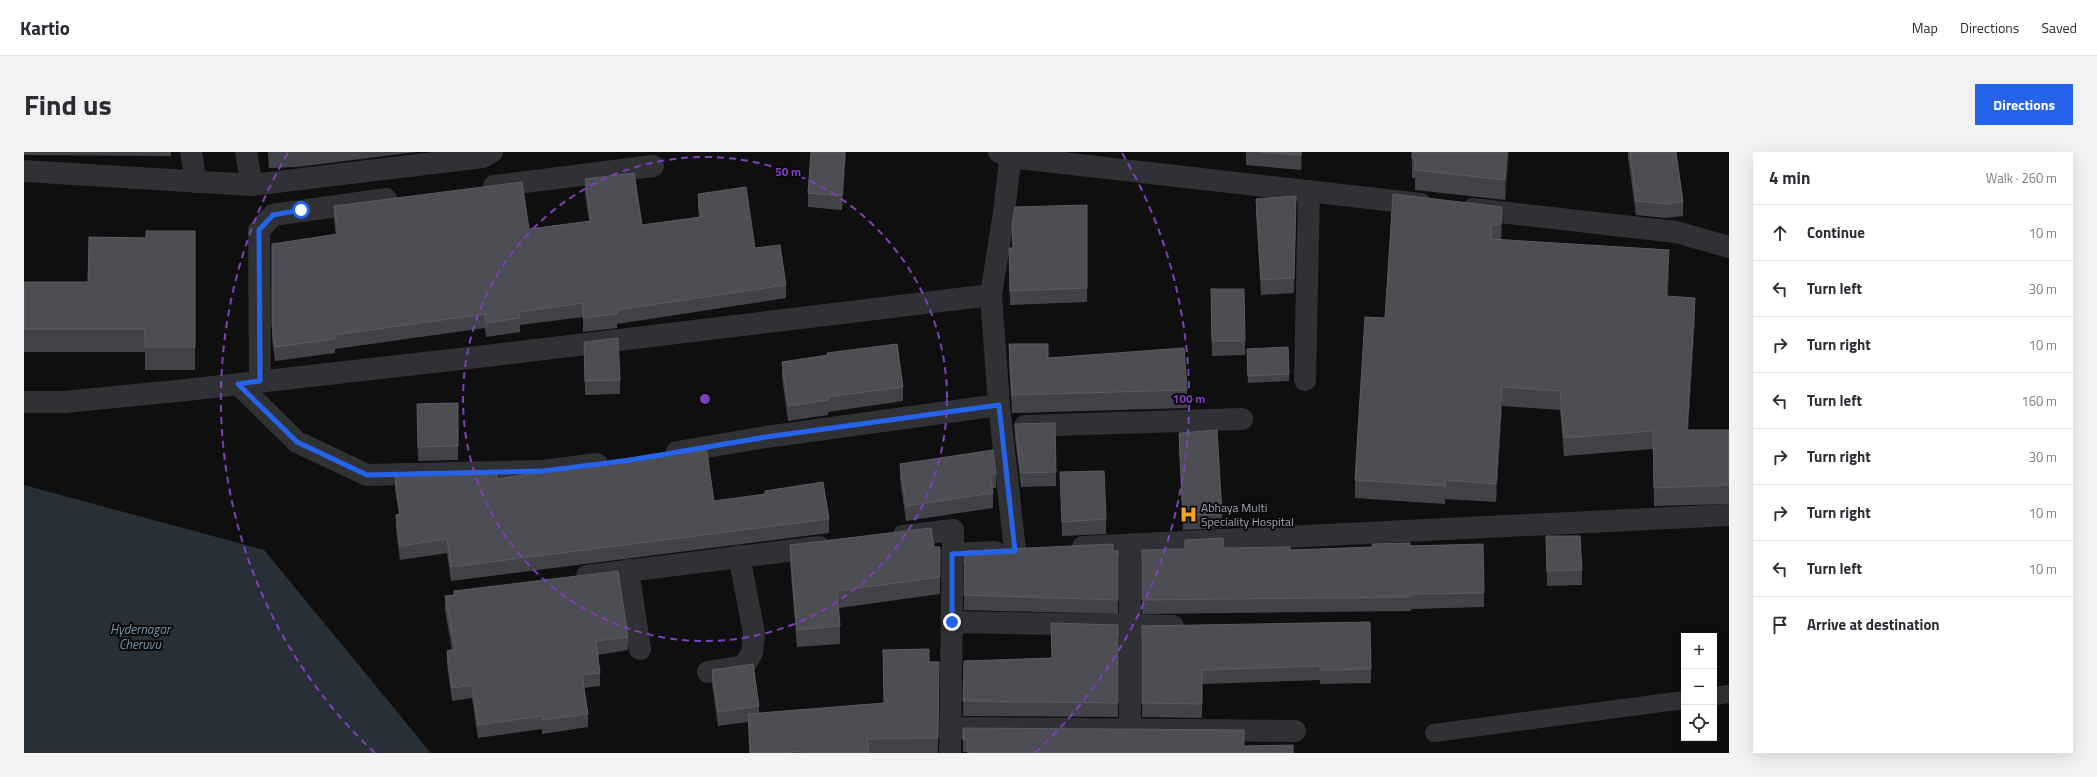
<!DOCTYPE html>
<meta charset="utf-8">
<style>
:root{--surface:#fff;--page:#f2f2f3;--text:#2b2b33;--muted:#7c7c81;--line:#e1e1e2;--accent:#2563eb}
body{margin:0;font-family:"Titillium Web",sans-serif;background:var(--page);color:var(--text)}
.controls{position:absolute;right:12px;bottom:12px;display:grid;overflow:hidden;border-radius:0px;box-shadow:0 4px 16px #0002}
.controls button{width:36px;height:36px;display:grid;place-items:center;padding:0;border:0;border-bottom:1px solid var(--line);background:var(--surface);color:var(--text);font:20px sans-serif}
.stop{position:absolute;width:12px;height:12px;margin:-9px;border:3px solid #2563eb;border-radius:50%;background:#fff}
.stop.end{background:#2563eb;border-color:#fff;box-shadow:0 1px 4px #0008}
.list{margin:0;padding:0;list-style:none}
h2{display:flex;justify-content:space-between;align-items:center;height:52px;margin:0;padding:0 16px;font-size:17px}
h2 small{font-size:13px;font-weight:400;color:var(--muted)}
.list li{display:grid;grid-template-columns:26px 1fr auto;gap:12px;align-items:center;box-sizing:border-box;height:56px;padding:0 16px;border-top:1px solid var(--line)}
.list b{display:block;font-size:15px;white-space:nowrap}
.list em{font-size:13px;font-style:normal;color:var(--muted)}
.icon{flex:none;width:22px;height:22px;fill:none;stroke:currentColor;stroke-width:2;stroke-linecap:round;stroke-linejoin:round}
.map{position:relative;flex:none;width:1705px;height:601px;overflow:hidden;border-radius:0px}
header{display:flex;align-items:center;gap:24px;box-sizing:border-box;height:56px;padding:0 20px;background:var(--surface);border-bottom:1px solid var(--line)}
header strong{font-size:19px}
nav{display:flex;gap:22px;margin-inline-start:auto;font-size:14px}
.intro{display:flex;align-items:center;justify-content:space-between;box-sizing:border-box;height:96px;padding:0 24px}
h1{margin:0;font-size:28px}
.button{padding:10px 18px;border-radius:0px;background:var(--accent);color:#fff;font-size:14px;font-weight:700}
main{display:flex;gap:24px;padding:0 24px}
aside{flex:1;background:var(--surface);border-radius:0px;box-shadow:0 4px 16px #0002}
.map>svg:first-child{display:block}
.water{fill:#273036}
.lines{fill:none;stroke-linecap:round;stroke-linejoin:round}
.service{stroke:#303135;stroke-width:18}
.minor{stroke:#303135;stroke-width:22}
.wall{fill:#424348}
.shaded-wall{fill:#292a2d}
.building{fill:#4c4e53;stroke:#595c62}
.route{stroke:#2563eb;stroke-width:5}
.ring{fill:none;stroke:#813ebd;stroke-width:2;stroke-dasharray:7 5}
.labels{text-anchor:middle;stroke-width:4;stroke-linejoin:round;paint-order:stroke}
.poi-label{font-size:12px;fill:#a0a6b2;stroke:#0a0a0b;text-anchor:start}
.water-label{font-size:13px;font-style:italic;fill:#7597ae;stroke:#0a0a0b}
.centre{fill:#813ebd;stroke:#0a0a0b;stroke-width:2}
.ring-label{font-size:12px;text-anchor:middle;font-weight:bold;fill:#813ebd;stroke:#0a0a0b;stroke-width:4;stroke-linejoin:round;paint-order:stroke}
</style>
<header>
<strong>Kartio</strong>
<nav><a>Map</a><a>Directions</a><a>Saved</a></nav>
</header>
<div class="intro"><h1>Find us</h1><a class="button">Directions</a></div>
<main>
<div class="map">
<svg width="1705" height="601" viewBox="0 0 1705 601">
<rect width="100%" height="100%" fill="#0f0f10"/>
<polygon class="water" points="0,333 240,398 407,601 0,601"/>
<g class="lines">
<g class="service">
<polyline points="1690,544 1705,542"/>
<polyline points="1410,581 1660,548"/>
</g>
<g class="minor">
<polyline points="167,0 172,30"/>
<polyline points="222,0 228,33"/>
<polyline points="975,0 986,5 1397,52"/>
<polyline points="987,0 980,60 967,143 975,253 991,399"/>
<polyline points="0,19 228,33 459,5 468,0"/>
<polyline points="470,34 629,14"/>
<polyline points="1449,57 1652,80 1705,95"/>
<polyline points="1281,228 1285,39"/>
<polyline points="236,229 235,78 249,63 362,47"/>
<polyline points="214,232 273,290 343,323 519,319 573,312"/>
<polyline points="0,250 40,250 163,238 471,203 967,143"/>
<polyline points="1001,274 1218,267"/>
<polyline points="653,300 742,285 975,253"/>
<polyline points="879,384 929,378 926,601"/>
<polyline points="1106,393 1106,577"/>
<polyline points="1059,395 1705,363"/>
<polyline points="928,402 971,400"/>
<polyline points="604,418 616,497"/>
<polyline points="563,424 795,395"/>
<polyline points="928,470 1149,474"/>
<polyline points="684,520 720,514 728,501 730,481 715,404"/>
<polyline points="927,576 1271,579"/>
</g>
</g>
<g class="wall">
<polygon points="0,0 147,0 147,4 0,3"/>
<polygon points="244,0 393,0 273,15 245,16"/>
<polygon points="787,0 822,0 818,58 784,55 784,41"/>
<polygon points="1222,0 1278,0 1277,18 1222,13"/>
<polygon points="1485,0 1481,48 1391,38 1391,26 1388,26 1388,6"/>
<polygon points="1604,0 1652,0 1659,50 1659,64 1642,66 1612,63 1604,5"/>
<polygon points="561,27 618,73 675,65 674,55 674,42 731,96 762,133 762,146 593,172 593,176 559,180 559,165 496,173 496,180 462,185 461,176 311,197 311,201 251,209 248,187 248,92 312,83 310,68 310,54 505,77 565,69 561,41"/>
<polygon points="1369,42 1478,73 1477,87 1645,117 1644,144 1671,165 1664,278 1705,278 1705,352 1630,354 1629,297 1540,304 1536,258 1478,254 1472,350 1421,347 1421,352 1331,346 1331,328 1361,166"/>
<polygon points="1232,47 1272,59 1270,141 1237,143 1232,61"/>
<polygon points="1063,53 1063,150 986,153 985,96 989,96 988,74"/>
<polygon points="171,79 171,218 121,218 121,200 0,200 0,130 64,130 122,86"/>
<polygon points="1187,137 1221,189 1221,203 1188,204"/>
<polygon points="560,190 596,228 596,242 561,243"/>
<polygon points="985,192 1024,206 1163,238 1163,256 988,261 985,211"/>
<polygon points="1223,205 1265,222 1265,229 1224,231"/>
<polygon points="758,210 879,235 879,249 804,260 804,263 764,269 758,225"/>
<polygon points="434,251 434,308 394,309 393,252"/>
<polygon points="991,272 1032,320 1032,334 997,335 991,286"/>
<polygon points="1155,281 1198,362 1198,376 1159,378 1155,295"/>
<polygon points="876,312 972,322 972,336 968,336 969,341 969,356 882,369 876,327"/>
<polygon points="1036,320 1082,367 1082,382 1038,384"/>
<polygon points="371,324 473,327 690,349 741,342 741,339 805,367 805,381 427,429 423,401 376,408 372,377 372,363 375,362 371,338"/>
<polygon points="1522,384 1558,418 1558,433 1523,434"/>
<polygon points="1161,388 1200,396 1267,398 1386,394 1460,441 1460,455 1387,457 1387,459 1118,462 1118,398 1161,397"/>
<polygon points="766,393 916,395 916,442 815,456 816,474 816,492 773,495 766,411"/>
<polygon points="1089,399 1094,399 1094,462 940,458 940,443"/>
<polygon points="430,439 604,485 604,498 574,503 576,521 576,534 560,536 564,562 564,575 518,582 518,577 454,586 448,546 428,549 423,512 423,499 428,498 421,458 421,444 430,443"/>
<polygon points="1027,471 1094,473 1094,565 939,564 940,509 1028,506"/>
<polygon points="1118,474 1347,517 1347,531 1296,532 1296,528 1178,532 1178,566 1118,565"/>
<polygon points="905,510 915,510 914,601 725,601 724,570 694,574 688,532 688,518 735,554 735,562 860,551"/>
<polygon points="939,576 1220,594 1269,601 943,601 943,600 939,600"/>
</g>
<g class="shaded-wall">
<polygon points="821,0 822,0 818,58 818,44"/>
<polygon points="1277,0 1278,0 1277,18"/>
<polygon points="1483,0 1485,0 1481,48 1481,28"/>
<polygon points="1478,55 1478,73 1477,91 1477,72"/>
<polygon points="1645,98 1645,117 1642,163 1642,144"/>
<polygon points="1671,146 1671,165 1663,297 1663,278"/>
<polygon points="1478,235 1478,254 1472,350 1472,332"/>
</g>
<g class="building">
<polygon points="787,0 821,0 818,44 784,41"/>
<polygon points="1234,0 1277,0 1277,3"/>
<polygon points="1388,0 1483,0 1481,28 1391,18 1391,7 1388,6"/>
<polygon points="1606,0 1652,0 1659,50 1642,52 1612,49"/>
<polygon points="610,21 618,73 677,65 674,42 722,35 731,96 756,93 762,133 593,158 593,162 559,166 559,151 495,160 496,166 462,171 461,162 310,183 311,187 251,195 248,173 248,92 314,82 310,54 498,30 505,77 567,69 561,27"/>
<polygon points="1369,42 1478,55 1477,72 1467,74 1467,87 1645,98 1642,144 1671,146 1663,278 1705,278 1705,333 1630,336 1629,279 1540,286 1536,239 1478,235 1472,332 1421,328 1421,334 1331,328 1341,165 1361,166"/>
<polygon points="1272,44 1270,126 1237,128 1232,47"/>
<polygon points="1063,53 1063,136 986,139 985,96 989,96 988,74 991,55"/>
<polygon points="122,79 171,79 171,195 121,195 121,177 0,177 0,130 64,130 65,85 122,86"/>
<polygon points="1187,137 1220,137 1221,189 1188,189"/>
<polygon points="594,186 596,228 561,229 560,190"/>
<polygon points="873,192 879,235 803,245 804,248 764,254 758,210 804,203 803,201"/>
<polygon points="985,192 1024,192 1024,206 1160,196 1163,238 988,243"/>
<polygon points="1264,195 1265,222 1224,224 1223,197"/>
<polygon points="434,251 434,294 394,295 393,252"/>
<polygon points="1031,271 1032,320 997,321 991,272"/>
<polygon points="1193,278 1198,362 1159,363 1155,281"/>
<polygon points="682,294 690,349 741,342 741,339 799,330 805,367 427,415 423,387 376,394 372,363 376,362 371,324 394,320 472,319 473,327"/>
<polygon points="969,298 972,322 966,322 969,341 882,354 876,312"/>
<polygon points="1080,319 1082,367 1038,370 1036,320"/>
<polygon points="907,376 910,395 916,395 916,425 813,439 816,474 773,478 766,393"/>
<polygon points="1522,384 1556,384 1558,418 1523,419"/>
<polygon points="1199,386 1200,396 1266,395 1267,398 1349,395 1348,392 1386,391 1386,394 1459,392 1460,441 1387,442 1387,445 1118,448 1118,398 1161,397 1161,388"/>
<polygon points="1089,392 1089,399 1094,399 1094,448 940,443 941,399"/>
<polygon points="594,419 604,485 572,489 576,521 558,523 564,562 518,568 518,564 454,573 448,533 428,536 423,499 431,497 421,444 430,443 430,439"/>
<polygon points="1346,470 1347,517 1296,518 1296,514 1178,518 1178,552 1118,551 1118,474"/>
<polygon points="1027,471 1094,473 1094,551 939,549 940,509 1028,506"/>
<polygon points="905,497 905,510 915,510 914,586 843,587 845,601 778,601 778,599 758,601 727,601 724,562 860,551 859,498"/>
<polygon points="729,512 735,554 694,560 688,518"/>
<polygon points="939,576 1220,578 1220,594 1269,593 1269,601 944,601 943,588 939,588"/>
</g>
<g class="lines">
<polyline class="route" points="277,58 249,63 235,78 236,229 214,232 273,290 343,323 519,319 607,308 742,285 975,253 991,399 928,402 928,470"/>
</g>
<g class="ring">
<circle cx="681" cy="247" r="242"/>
<path d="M351 601A484 484 0 0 1 264 1M1098 1A484 484 0 0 1 1011 601"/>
</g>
<defs>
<symbol id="hospital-bare" viewBox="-9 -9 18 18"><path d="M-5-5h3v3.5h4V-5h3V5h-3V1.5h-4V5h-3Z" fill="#f5a222" stroke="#0a0a0b" stroke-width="2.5" paint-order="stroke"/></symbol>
</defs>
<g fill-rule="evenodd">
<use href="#hospital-bare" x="1152" y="350" width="25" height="25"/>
</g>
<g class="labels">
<g class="poi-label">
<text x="1177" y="360">Abhaya Multi<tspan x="1177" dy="14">Speciality Hospital</tspan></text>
</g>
<g class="water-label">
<text x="116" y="482">Hydernagar<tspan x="116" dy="15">Cheruvu</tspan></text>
</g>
</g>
<circle cx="681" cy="247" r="6" class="centre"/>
<g class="ring-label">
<text x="764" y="24">50 m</text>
<text x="1165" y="251">100 m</text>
</g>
</svg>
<div class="controls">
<button>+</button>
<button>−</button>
<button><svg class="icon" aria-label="locate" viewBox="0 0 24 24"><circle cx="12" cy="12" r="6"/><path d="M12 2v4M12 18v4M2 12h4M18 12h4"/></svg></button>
</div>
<div class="stop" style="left:277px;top:58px"></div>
<div class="stop end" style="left:928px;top:470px"></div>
</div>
<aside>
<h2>4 min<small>Walk · 260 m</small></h2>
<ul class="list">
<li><svg class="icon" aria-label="ahead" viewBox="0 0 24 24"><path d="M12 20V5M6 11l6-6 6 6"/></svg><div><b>Continue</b></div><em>10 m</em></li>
<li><svg class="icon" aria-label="left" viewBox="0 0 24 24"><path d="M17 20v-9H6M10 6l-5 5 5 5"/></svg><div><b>Turn left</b></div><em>30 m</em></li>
<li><svg class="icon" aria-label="right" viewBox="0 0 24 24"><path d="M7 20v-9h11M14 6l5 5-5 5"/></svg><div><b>Turn right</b></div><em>10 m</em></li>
<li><svg class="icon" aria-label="left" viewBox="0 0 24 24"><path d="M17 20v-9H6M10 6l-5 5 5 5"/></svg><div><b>Turn left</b></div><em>160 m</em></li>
<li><svg class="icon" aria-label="right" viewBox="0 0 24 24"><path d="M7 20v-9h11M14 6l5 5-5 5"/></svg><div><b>Turn right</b></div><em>30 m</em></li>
<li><svg class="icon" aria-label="right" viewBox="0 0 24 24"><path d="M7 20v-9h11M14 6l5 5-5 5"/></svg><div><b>Turn right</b></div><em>10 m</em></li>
<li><svg class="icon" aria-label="left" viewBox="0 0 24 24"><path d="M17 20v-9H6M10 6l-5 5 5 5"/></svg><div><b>Turn left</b></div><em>10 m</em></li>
<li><svg class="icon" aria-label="arrive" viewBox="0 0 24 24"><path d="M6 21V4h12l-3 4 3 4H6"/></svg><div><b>Arrive at destination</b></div></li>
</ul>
</aside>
</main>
